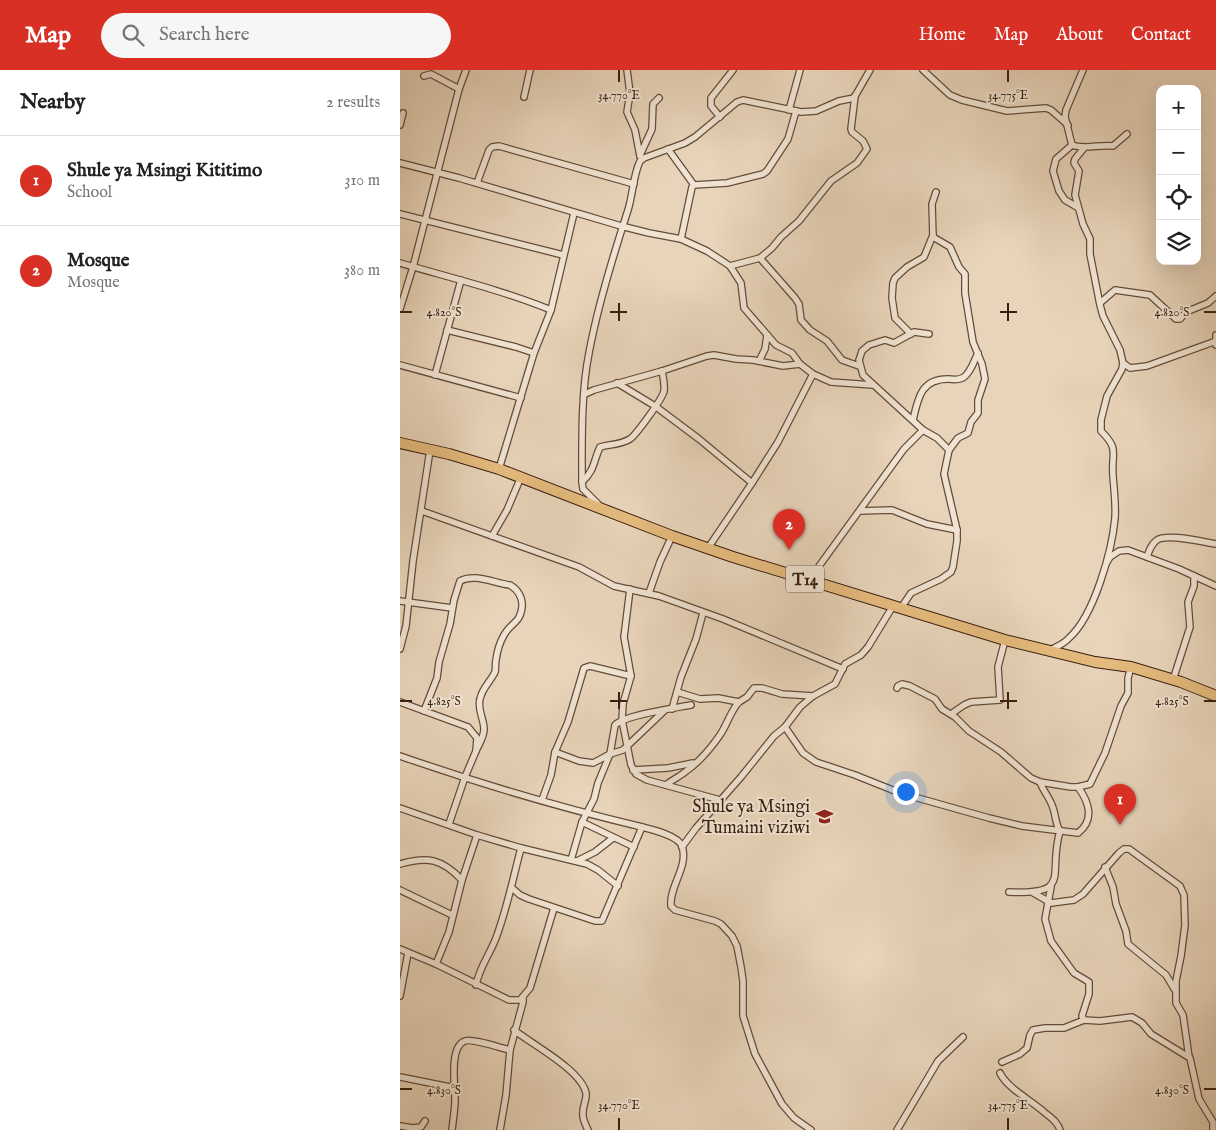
<!DOCTYPE html>
<meta charset="utf-8">
<style>
:root{--surface:#fff;--page:#f6f6f6;--text:#222;--muted:#767676;--line:#e0e0e0;--accent:#d93025}
body{margin:0;font-family:"IM FELL English",serif;background:var(--page);color:var(--text)}
.controls{position:absolute;right:15px;top:15px;display:grid;overflow:hidden;border-radius:10px;box-shadow:0 5px 20px #0002}
.controls button{width:45px;height:45px;display:grid;place-items:center;padding:0;border:0;border-bottom:1px solid var(--line);background:var(--surface);color:var(--text);font:25px sans-serif}
.you{position:absolute;left:505px;top:721px;width:18px;height:18px;margin:-12px;border:4px solid #fff;border-radius:50%;background:#1a73e8;box-shadow:0 0 0 8px #1a73e833}
.badge{display:grid;place-items:center;width:32px;height:32px;border-radius:50%;background:var(--accent);color:#fff;font-size:16px;font-weight:700}
.pin{position:absolute;translate:-50% -41px;filter:drop-shadow(0 1px 2px #0008)}
.pin::after{content:'';position:absolute;top:26px;width:18px;height:15px;background:inherit;clip-path:polygon(0 0,100% 0,50% 100%)}
.list{margin:0;padding:0;list-style:none}
h2{display:flex;justify-content:space-between;align-items:center;height:65px;margin:0;padding:0 20px;font-size:21px}
h2 small{font-size:16px;font-weight:400;color:var(--muted)}
.list li{display:grid;grid-template-columns:32px 1fr auto;gap:15px;align-items:center;box-sizing:border-box;height:90px;padding:0 20px;border-top:1px solid var(--line)}
.list b{display:block;font-size:19px;white-space:nowrap}
.list p{margin:0;font-size:16px;white-space:nowrap;color:var(--muted)}
.list em{font-size:16px;font-style:normal;color:var(--muted)}
.icon{flex:none;width:28px;height:28px;fill:none;stroke:currentColor;stroke-width:2;stroke-linecap:round;stroke-linejoin:round}
.map{position:relative;flex:none;width:816px;height:1060px;overflow:hidden}
header{display:flex;align-items:center;gap:30px;box-sizing:border-box;height:70px;padding:0 25px;background:var(--accent);color:#fff}
header strong{font-size:24px}
nav{display:flex;gap:28px;margin-inline-start:auto;font-size:18px}
.search{width:350px;height:45px;background:var(--page);display:flex;align-items:center;gap:12px;box-sizing:border-box;padding:0 18px;border-radius:28px;color:var(--muted);font-size:19px}
main{display:flex}
aside{flex:1;background:var(--surface)}
.map>svg:first-child{display:block}
.lines{fill:none;stroke-linecap:round;stroke-linejoin:round}
.street-casing{stroke:#644c3a;stroke-width:8}
.highway-casing{stroke:#381e10;stroke-width:12}
.street{stroke:#f0e3d2;stroke-width:5.5}
.highway{stroke:#e4ba7d;stroke-width:10}
.ticks{fill:none;stroke:#381e10;stroke-width:2}
.labels{text-anchor:middle;stroke-width:4;stroke-linejoin:round;paint-order:stroke}
.shield{fill:#f0e3d2;stroke:#6f594a;stroke-width:1}
.shield-label{font-size:16px;font-weight:bold;fill:#381e10}
.poi-label{font-size:18px;fill:#381e10;stroke:#f0e3d2;text-anchor:end}
.ticks-label{font-size:12px;text-anchor:middle;fill:#381e10;stroke:#f0e3d2;stroke-width:4;stroke-linejoin:round;paint-order:stroke}
</style>
<header>
<strong>Map</strong>
<div class="search"><svg class="icon" aria-label="search" viewBox="0 0 24 24"><circle cx="10" cy="10" r="6"/><path d="M15 15l6 6"/></svg>Search here</div>
<nav><a>Home</a><a>Map</a><a>About</a><a>Contact</a></nav>
</header>
<main>
<aside>
<h2>Nearby<small>2 results</small></h2>
<ul class="list">
<li><span class="badge">1</span><div><b>Shule ya Msingi Kititimo</b><p>School</p></div><em>310 m</em></li>
<li><span class="badge">2</span><div><b>Mosque</b><p>Mosque</p></div><em>380 m</em></li>
</ul>
</aside>
<div class="map">
<svg width="816" height="1060" viewBox="0 0 816 1060">
<rect width="100%" height="100%" fill="#e8d4ba"/>
<filter id="stains"><feTurbulence type="fractalNoise" baseFrequency=".004" numOctaves="4"/><feColorMatrix values="0 0 0 0 .2 0 0 0 0 .09 0 0 0 0 .02 0 0 0 .5 -.17"/></filter>
<radialGradient id="worn" r=".72"><stop offset=".6" stop-color="#630" stop-opacity="0"/><stop offset="1" stop-color="#630" stop-opacity=".3"/></radialGradient>
<g class="lines">
<defs>
<g id="street">
<polyline points="227,0 230,23 227,42 235,60 240,86"/>
<polyline points="523,0 550,25 562,30 607,41 646,38 651,40 668,55"/>
<path d="M 683,0 L 666,40 L 665,47 L 672,75 C 685,80 699,74 713,76 L 727,64"/>
<polyline points="24,6 31,4 59,19"/>
<polyline points="124,27 130,0"/>
<polyline points="389,40 400,0"/>
<polyline points="320,47 311,36 311,28 333,0"/>
<polyline points="0,55 3,43"/>
<polyline points="672,75 656,89 653,101 659,121 665,130 677,137"/>
<polyline points="268,79 294,115"/>
<polyline points="240,85 252,59 253,34 259,28"/>
<polyline points="0,93 59,108 221,156 249,163 281,169 307,181 330,196 341,213 344,238 376,275 392,283 400,294 413,304 431,312 473,315"/>
<polyline points="77,113 89,80 92,77 99,76 234,114"/>
<polyline points="536,122 532,134 533,167 550,177 559,197 565,204 565,223 573,272 582,294 585,309 578,330 578,343 571,352 568,363 558,368 549,380"/>
<polyline points="0,144 163,185"/>
<polyline points="281,169 292,117 294,115 327,113 363,104 367,101 388,69 396,41"/>
<polyline points="360,188 395,228 399,234 401,250 410,260 427,271 442,290 459,296"/>
<path d="M 0,193 C 51,208 102,220 151,240"/>
<polyline points="330,196 360,188 372,178 381,167 399,151 431,111 457,93 467,79 463,71 452,62 451,59 455,26"/>
<polyline points="700,233 715,220 750,225 776,249 780,249 786,242 808,233 816,226"/>
<polyline points="0,239 13,197 59,19 66,0"/>
<polyline points="47,260 116,277 134,283"/>
<polyline points="511,264 495,248 492,228 493,213 495,208 507,197 524,187 533,165"/>
<polyline points="816,265 816,275"/>
<polyline points="359,291 365,279 367,265"/>
<polyline points="723,293 730,298 747,296 816,271"/>
<polyline points="0,295 121,328"/>
<polyline points="35,305 61,210"/>
<polyline points="217,313 255,336 299,369 352,413"/>
<polyline points="185,324 194,320 262,301 307,286 314,285 336,289 353,290 383,296 400,294"/>
<path d="M 513,350 C 518,328 521,309 548,309 C 553,309 559,311 564,307 C 571,302 574,291 578,283"/>
<polyline points="99,399 134,283 151,240 174,143"/>
<path d="M 182,412 C 195,400 193,392 200,377 C 210,374 220,375 230,369 C 236,365 263,328 264,321 C 265,314 263,307 262,301"/>
<path d="M 200,436 L 183,419 L 182,412 C 182,372 181,322 189,283 C 198,234 213,186 228,140 C 233,124 233,106 240,91 L 244,88 L 285,73 L 295,67 L 337,32 L 343,30 L 401,42 L 416,41 L 439,31 L 454,28 L 470,0"/>
<polyline points="22,441 179,497 214,516 259,526 323,549 443,599"/>
<polyline points="460,441 492,440 527,454 557,460"/>
<polyline points="92,466 107,440 121,407"/>
<polyline points="308,478 352,413 378,372 413,304"/>
<path d="M 747,487 C 749,481 751,474 757,470 C 767,463 803,472 816,474"/>
<polyline points="707,492 710,487 719,481 728,480 779,499 816,516"/>
<polyline points="409,510 504,379 523,360"/>
<polyline points="230,519 224,567 231,606 223,634 222,650 231,695 236,704 247,710 320,730"/>
<polyline points="249,523 260,492 272,466"/>
<polyline points="0,531 52,538"/>
<polyline points="501,538 511,523 541,509 551,502 553,497 557,471 557,460 544,404 549,380 537,368 523,360 463,305 459,290 462,281 469,275 485,270 494,273 514,262 529,264"/>
<polyline points="0,579 6,556 13,491 30,380"/>
<path d="M 650,580 C 656,577 664,574 669,568 C 694,546 712,481 715,448 C 716,434 714,420 713,406 C 711,382 720,380 701,361 L 701,350 L 707,326 L 722,299 L 723,293 L 720,280 L 703,246 L 700,235 L 690,184 L 690,169 L 683,154 L 675,125 L 679,101 L 674,93 L 675,89 L 684,78"/>
<polyline points="773,610 790,557 788,532 794,516 794,506"/>
<polyline points="497,618 498,616 502,614 510,616 535,629 542,639 555,647 569,661 601,682 631,708 640,712 671,717 678,717 690,714 705,683 721,636 728,623 728,608 731,597"/>
<polyline points="277,622 300,629 318,628 339,632 347,627 354,618 362,618 382,624 413,626"/>
<polyline points="0,632 68,657 77,668 76,681 65,707 49,754"/>
<polyline points="272,639 281,607 296,569 303,543"/>
<path d="M 24,641 L 37,608 L 39,592 L 50,554 L 54,530 L 60,511 C 74,503 94,513 110,515 C 117,519 123,527 122,537 C 120,554 111,552 104,565 C 100,572 97,582 96,590 C 95,594 96,598 95,602 C 91,611 82,618 80,629 C 77,639 84,649 84,659 C 84,667 79,674 76,681"/>
<polyline points="551,644 564,635 571,632 600,630 598,597 605,570"/>
<path d="M 385,657 L 403,683 L 416,692 L 455,705 L 500,723 L 589,748 L 622,756 L 678,763 C 695,750 689,732 678,717"/>
<polyline points="155,682 179,691 193,693 199,690 210,684 223,680 265,640"/>
<path d="M 0,686 C 78,713 158,737 238,756 C 250,759 278,765 282,776 C 289,797 269,816 271,836 L 275,840 L 315,851 L 321,854 L 332,866 L 337,876 L 341,897 L 343,911 L 343,946 L 355,984 L 382,1034 L 394,1048 L 411,1060"/>
<polyline points="233,700 268,698 293,693"/>
<path d="M 266,715 C 272,710 279,707 285,702 C 298,693 311,678 320,665 C 327,655 331,640 339,632"/>
<polyline points="142,730 151,705 155,682 168,652 184,598 190,596 231,606"/>
<polyline points="0,738 77,765 121,778 187,794 198,800 218,816"/>
<polyline points="182,752 234,777"/>
<polyline points="282,777 296,758 341,707 374,666 385,657 400,637 413,626 435,614 445,594 461,585 468,577 493,536"/>
<path d="M 171,790 L 182,752 L 194,729 L 198,713 L 210,684 L 215,655 C 225,645 275,638 291,635"/>
<polyline points="177,791 195,782 213,768"/>
<path d="M 0,794 C 28,786 42,789 62,810"/>
<polyline points="705,797 713,817 716,834 726,861 728,874 766,905 775,920"/>
<polyline points="651,817 645,849 651,871 674,903 689,912 689,924 682,946 684,950"/>
<polyline points="112,818 120,825 129,829 195,851 202,851 242,757"/>
<polyline points="0,820 52,845"/>
<path d="M 609,822 C 674,825 647,805 660,761 C 655,753 656,746 653,738 C 650,728 643,721 640,712"/>
<polyline points="632,822 651,833 674,830 683,824 719,783 724,779 729,779 780,816 784,825 785,855 781,886 776,911 776,933 783,945 789,987"/>
<polyline points="0,879 36,894 109,930 120,930 130,918 154,838"/>
<polyline points="36,894 49,862 62,810 77,765"/>
<path d="M 76,915 C 79,898 90,884 96,868 C 107,839 113,808 121,778"/>
<polyline points="0,926 8,883"/>
<path d="M 114,960 C 133,975 181,1000 186,1023 C 187,1029 183,1035 183,1042 C 182,1048 185,1054 188,1060"/>
<polyline points="602,992 620,984 627,978 630,965 633,960 645,958 664,958 684,950 700,951 732,947 742,953 751,964 790,988 799,1029 813,1052 813,1060"/>
<path d="M 600,1003 C 607,1018 632,1031 644,1042 C 651,1048 657,1051 660,1060"/>
<polyline points="0,1007 55,1018"/>
<polyline points="0,1056 13,1058 21,1057 25,1051"/>
<path d="M 52,1060 C 53,1050 55,1039 55,1029 C 55,1016 49,976 65,971 C 71,968 101,978 110,980"/>
<polyline points="100,1060 106,1025 110,980 123,932 123,927"/>
<polyline points="497,1060 538,991 563,967"/>
</g>
<polyline id="highway" points="0,373 49,384 99,399 272,466 333,487 605,570 695,592 731,597 781,612 816,626"/>
</defs>
<use href="#street" class="street-casing"/>
<use href="#highway" class="highway-casing"/>
<use href="#street" class="street"/>
<use href="#highway" class="highway"/>
</g>
<path class="ticks" d="M 219,0 L 219,12M 608,0 L 608,12M 219,233 L 219,251M 608,233 L 608,251M 0,242 L 12,242M 210,242 L 227,242M 600,242 L 617,242M 804,242 L 816,242M 219,622 L 219,639M 608,622 L 608,639M 0,631 L 12,631M 210,631 L 227,631M 600,631 L 617,631M 804,631 L 816,631M 0,1019 L 12,1019M 804,1019 L 816,1019M 219,1048 L 219,1060M 608,1048 L 608,1060"/>
<defs>
<symbol id="school-bare" viewBox="-9 -9 18 18"><path d="M0-5L7-2L0 1L-7-2ZM-4 1L0 2.5L4 1V4Q0 6-4 4Z" fill="#8f2418" stroke="#f0e3d2" stroke-width="2.5" paint-order="stroke"/></symbol>
</defs>
<g fill-rule="evenodd">
<use href="#school-bare" x="412" y="734" width="25" height="25"/>
</g>
<g class="labels">
<rect class="shield" x="386" y="495.5" width="38" height="27" rx="4"/>
<g class="shield-label">
<text x="405" y="515">T14</text>
</g>
<g class="poi-label">
<text x="410" y="742">Shule ya Msingi<tspan x="410" dy="21">Tumaini viziwi</tspan></text>
</g>
</g>
<g class="ticks-label">
<text x="219" y="29">34.770°E</text>
<text x="608" y="29">34.775°E</text>
<text x="44" y="246">4.820°S</text>
<text x="772" y="246">4.820°S</text>
<text x="44" y="635">4.825°S</text>
<text x="772" y="635">4.825°S</text>
<text x="44" y="1024">4.830°S</text>
<text x="772" y="1024">4.830°S</text>
<text x="219" y="1039">34.770°E</text>
<text x="608" y="1039">34.775°E</text>
</g>
<rect width="100%" height="100%" filter="url(#stains)"/>
<rect width="100%" height="100%" fill="url(#worn)"/>
</svg>
<div class="controls">
<button>+</button>
<button>−</button>
<button><svg class="icon" aria-label="locate" viewBox="0 0 24 24"><circle cx="12" cy="12" r="6"/><path d="M12 2v4M12 18v4M2 12h4M18 12h4"/></svg></button>
<button><svg class="icon" aria-label="layers" viewBox="0 0 24 24"><path d="M12 4l9 5-9 5-9-5zM3 14l9 5 9-5"/></svg></button>
</div>
<div class="you"></div>
<div class="pin badge" style="left:720px;top:755px">1</div>
<div class="pin badge" style="left:389px;top:480px">2</div>
</div>
</main>
